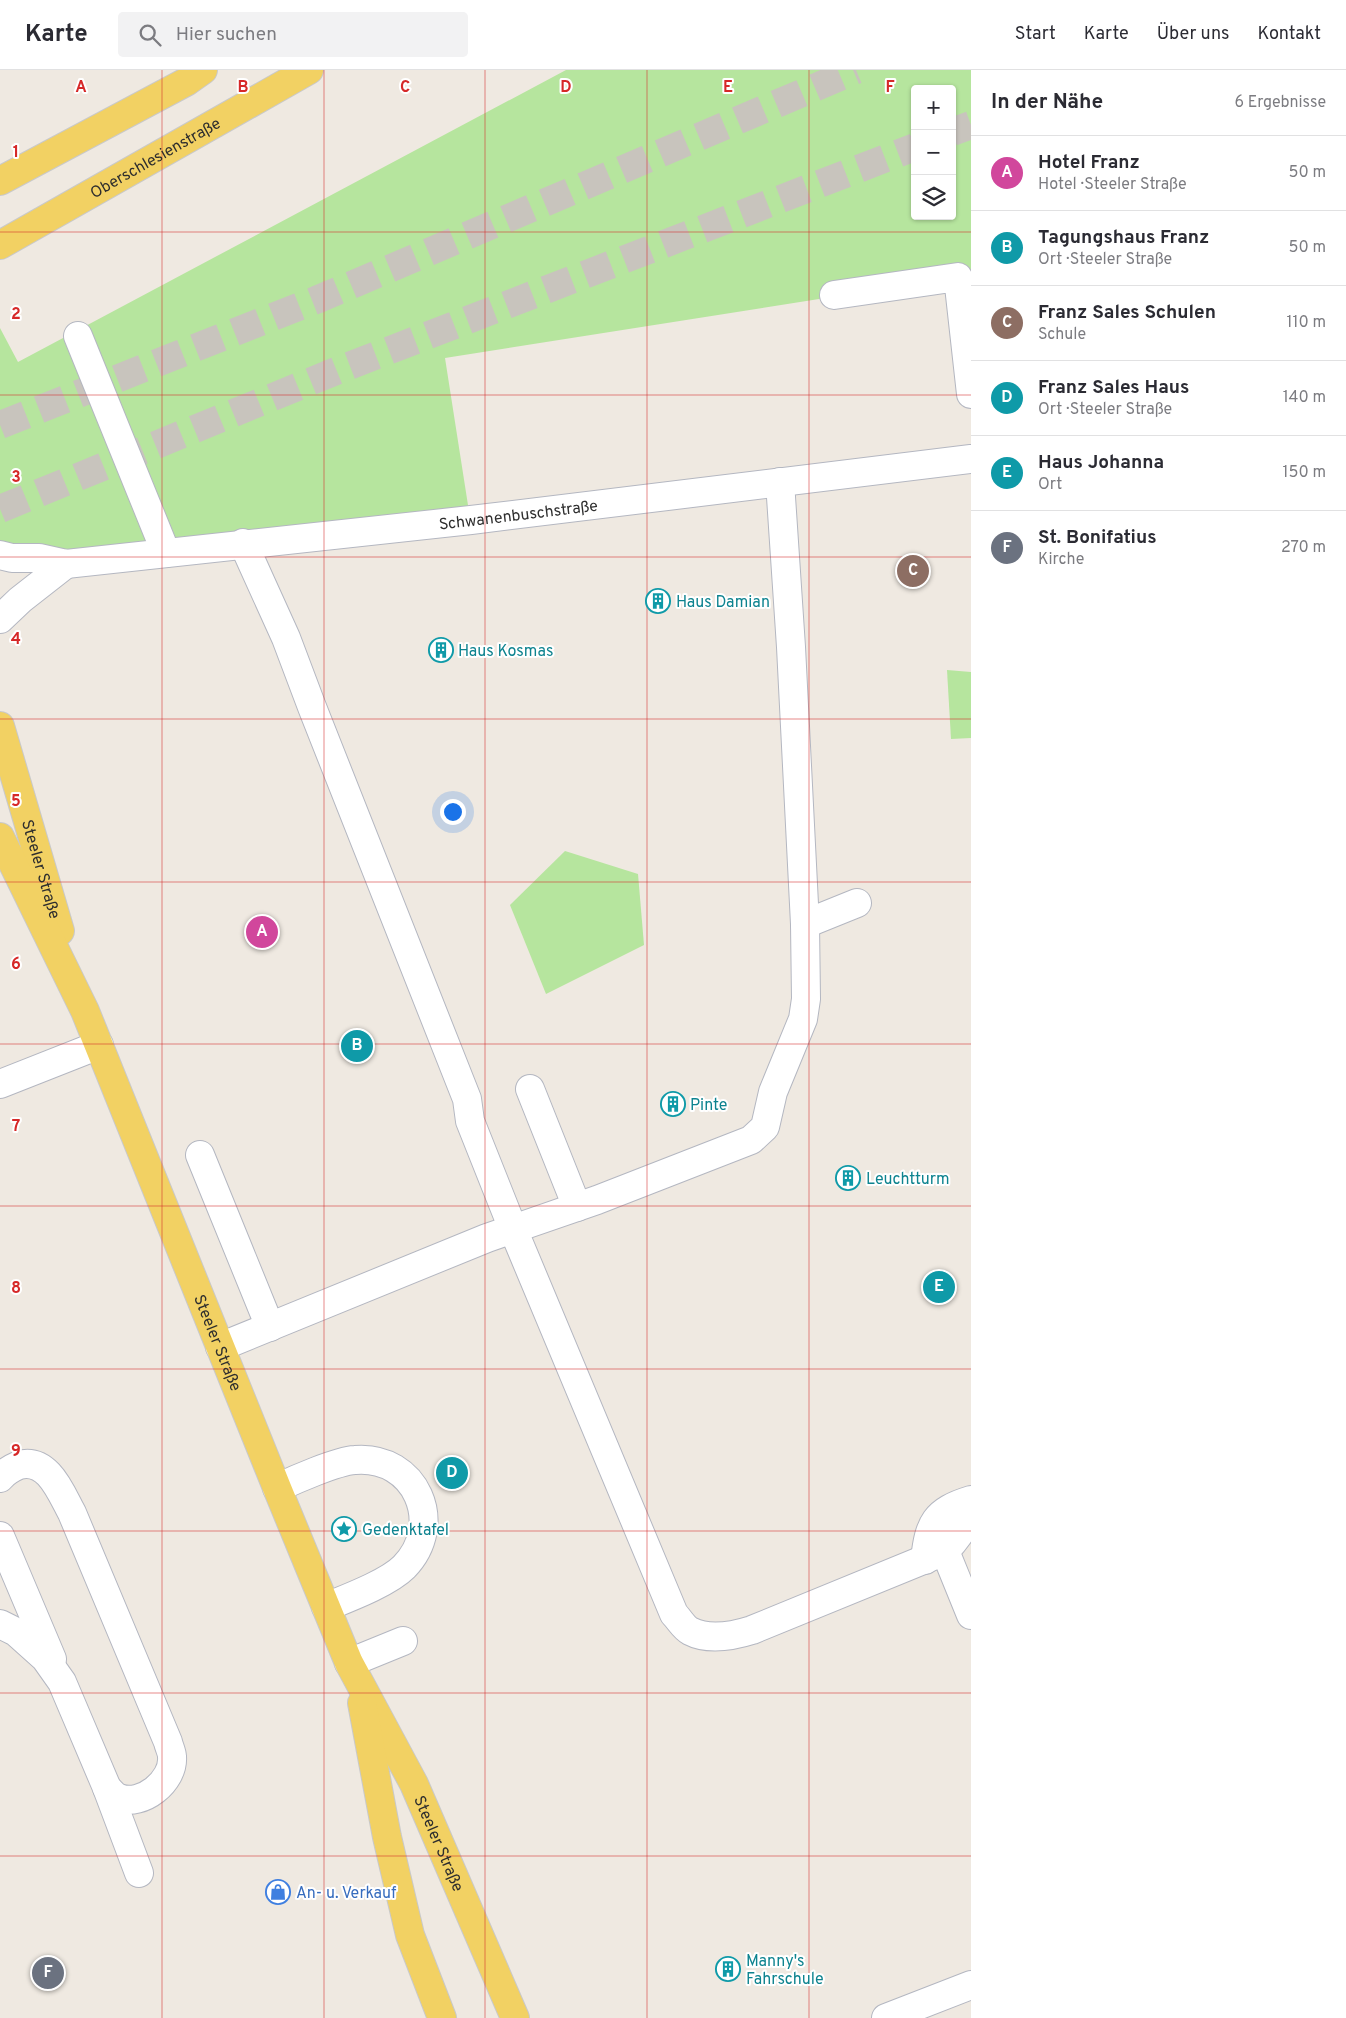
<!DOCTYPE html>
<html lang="de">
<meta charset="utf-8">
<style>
:root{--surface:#fff;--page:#f2f2f3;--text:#2b2b33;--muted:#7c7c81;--line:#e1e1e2;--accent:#0f766e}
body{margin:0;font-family:Overpass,sans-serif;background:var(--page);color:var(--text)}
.controls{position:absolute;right:15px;top:15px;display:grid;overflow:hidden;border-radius:5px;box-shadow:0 1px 4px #0004}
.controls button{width:45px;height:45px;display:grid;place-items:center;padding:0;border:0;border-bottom:1px solid var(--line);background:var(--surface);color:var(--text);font:25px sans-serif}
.you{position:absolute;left:452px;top:741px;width:18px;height:18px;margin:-12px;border:4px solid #fff;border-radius:50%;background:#1a73e8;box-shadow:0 0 0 8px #1a73e833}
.badge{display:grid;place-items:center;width:32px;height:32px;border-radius:50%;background:var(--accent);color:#fff;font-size:16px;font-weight:700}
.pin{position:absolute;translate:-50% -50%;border:2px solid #fff;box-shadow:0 1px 5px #0006}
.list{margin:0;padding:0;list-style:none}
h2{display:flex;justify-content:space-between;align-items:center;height:65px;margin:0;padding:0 20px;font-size:21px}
h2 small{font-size:16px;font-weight:400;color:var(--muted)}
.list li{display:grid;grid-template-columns:32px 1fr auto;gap:15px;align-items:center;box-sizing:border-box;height:75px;padding:0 20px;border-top:1px solid var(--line)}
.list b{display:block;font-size:19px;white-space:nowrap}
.list p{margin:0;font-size:16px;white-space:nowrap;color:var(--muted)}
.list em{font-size:16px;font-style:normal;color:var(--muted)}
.icon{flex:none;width:28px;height:28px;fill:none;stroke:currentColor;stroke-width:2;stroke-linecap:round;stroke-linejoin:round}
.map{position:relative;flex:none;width:971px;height:1948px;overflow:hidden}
header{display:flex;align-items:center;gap:30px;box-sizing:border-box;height:70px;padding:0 25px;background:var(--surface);border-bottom:1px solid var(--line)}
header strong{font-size:24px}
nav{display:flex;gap:28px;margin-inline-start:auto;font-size:18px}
.search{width:350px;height:45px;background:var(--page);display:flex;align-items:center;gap:12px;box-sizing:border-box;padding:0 18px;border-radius:5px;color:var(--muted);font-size:19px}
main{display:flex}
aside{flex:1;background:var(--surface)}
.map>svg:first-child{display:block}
.green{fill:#b6e59e;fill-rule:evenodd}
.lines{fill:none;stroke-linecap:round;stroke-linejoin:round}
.highway-tunnel{stroke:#c8c4bd;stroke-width:28;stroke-dasharray:28 14;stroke-linecap:butt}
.minor-casing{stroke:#b4b7c1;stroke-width:30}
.major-casing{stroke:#c9c9c9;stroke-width:30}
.minor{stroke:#fff;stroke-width:28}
.major{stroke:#f2d163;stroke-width:28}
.grid{fill:none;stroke:#d62828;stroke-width:1;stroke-opacity:0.55}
.labels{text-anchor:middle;stroke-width:4;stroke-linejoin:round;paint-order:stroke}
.street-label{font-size:16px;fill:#2e2e2e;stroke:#fff}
.culture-label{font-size:16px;fill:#0d838f;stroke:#fff;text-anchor:start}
.shop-label{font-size:16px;fill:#366cbe;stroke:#fff;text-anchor:start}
.grid-label{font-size:16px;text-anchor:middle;font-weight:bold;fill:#d62828;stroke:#fff;stroke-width:4;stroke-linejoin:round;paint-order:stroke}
</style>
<header>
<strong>Karte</strong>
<div class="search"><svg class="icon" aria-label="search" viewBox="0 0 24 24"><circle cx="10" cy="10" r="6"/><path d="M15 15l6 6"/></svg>Hier suchen</div>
<nav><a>Start</a><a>Karte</a><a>Über uns</a><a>Kontakt</a></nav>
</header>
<main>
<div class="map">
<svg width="971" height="1948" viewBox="0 0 971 1948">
<rect width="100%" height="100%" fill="#efe9e1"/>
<g class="green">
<path d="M 566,0 L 971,0 L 971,205 L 445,288 L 470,448 L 0,488 L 0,258 L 18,292 ZM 915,19 L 952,19 L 952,146 L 915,146 Z"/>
<polygon points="947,600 971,602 971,668 951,669"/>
<polygon points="565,781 638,804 644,875 546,924 510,835"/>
</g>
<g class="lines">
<g class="highway-tunnel">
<polyline points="952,62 971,55"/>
<polyline points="0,355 316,230 856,0"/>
<polyline points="0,439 341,299 915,77"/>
</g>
<defs>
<g id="minor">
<polyline points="834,225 958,207 971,324"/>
<polyline points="78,266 166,483"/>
<path d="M 243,473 L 286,568 L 312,637 L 467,1029 L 470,1051 L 513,1159 L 674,1544 C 679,1549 684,1558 690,1561 C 709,1571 733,1566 752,1560 L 945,1481 C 957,1469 965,1458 971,1441"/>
<path id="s1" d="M 0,485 L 12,488 L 39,488 L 66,494 L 471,450 L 971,389"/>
<polyline points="0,549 20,530 66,494"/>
<polyline points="805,854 857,833"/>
<polyline points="0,1014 99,975"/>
<polyline points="530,1019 577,1137"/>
<polyline points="200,1085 270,1257"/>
<polyline points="220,1277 487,1168 597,1130 751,1070 765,1057 773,1022 803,949 806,929 805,854 791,577 780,412"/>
<path d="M 0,1408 C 5,1402 12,1398 19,1395 C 48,1387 61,1423 72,1443 L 168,1672 C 169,1677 172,1682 172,1687 C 174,1711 142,1737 119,1728 C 115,1727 110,1721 107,1718"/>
<path d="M 277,1418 C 294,1410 337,1391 355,1390 C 416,1385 446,1454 404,1497 C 388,1513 348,1528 326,1537"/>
<polyline points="0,1466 52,1589"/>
<polyline points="945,1481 971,1545"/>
<path d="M 925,1490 C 929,1453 935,1441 971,1430"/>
<polyline points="0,1554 16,1562 45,1588 62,1612 107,1718 139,1803"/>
<polyline points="349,1593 403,1571"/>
<polyline points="886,1948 971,1915"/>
</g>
<g id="major">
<polyline points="0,111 186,12 203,0"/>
<path id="s2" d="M 0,175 L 309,0"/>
<path id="s3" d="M 0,656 L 60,861"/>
<path id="s4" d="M 0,767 L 85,941 L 277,1418 L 349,1593 L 414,1714 L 515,1948"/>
<polyline points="362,1633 387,1767 410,1865 442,1948"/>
</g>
</defs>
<use href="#minor" class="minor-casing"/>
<use href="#major" class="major-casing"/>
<use href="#minor" class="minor"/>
<use href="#major" class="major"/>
</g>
<path class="grid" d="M 162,0 L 162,1948M 324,0 L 324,1948M 485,0 L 485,1948M 647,0 L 647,1948M 809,0 L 809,1948M 0,162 L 971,162M 0,325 L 971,325M 0,487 L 971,487M 0,649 L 971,649M 0,812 L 971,812M 0,974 L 971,974M 0,1136 L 971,1136M 0,1299 L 971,1299M 0,1461 L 971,1461M 0,1623 L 971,1623M 0,1786 L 971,1786"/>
<defs>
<symbol id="building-ring" viewBox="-11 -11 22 22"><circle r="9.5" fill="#fff" stroke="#0f9aa8" stroke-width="1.5"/><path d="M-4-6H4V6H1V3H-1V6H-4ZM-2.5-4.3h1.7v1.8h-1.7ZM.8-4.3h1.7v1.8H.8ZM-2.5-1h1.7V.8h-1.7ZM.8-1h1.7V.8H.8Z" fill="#0f9aa8"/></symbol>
<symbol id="sight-ring" viewBox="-11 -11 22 22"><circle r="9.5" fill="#fff" stroke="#0f9aa8" stroke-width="1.5"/><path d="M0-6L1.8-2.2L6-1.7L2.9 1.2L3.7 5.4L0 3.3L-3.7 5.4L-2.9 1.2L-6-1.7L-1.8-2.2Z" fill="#0f9aa8"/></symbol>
<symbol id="shop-ring" viewBox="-11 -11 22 22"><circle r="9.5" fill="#fff" stroke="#3f7fe0" stroke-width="1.5"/><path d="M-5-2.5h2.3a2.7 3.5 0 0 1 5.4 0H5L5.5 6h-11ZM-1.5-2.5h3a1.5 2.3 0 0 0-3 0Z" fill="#3f7fe0"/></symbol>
</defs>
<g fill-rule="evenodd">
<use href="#building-ring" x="644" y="517" width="28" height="28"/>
<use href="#building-ring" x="427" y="566" width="28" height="28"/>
<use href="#building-ring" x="659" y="1020" width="28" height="28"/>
<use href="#building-ring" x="834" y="1094" width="28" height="28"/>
<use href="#sight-ring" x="330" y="1445" width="28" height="28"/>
<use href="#shop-ring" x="264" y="1808" width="28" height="28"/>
<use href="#building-ring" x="714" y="1885" width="28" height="28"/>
</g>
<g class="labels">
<g class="street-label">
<text dy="6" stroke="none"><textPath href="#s2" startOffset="178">Oberschlesienstraße</textPath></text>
<text dy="6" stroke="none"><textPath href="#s1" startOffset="522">Schwanenbuschstraße</textPath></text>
<text dy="6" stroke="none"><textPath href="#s3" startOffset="149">Steeler Straße</textPath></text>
<text dy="6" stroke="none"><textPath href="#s4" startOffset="551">Steeler Straße</textPath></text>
<text dy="6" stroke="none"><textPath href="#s4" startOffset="1099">Steeler Straße</textPath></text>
</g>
<g class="culture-label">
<text x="676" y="537">Haus Damian</text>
<text x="458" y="586">Haus Kosmas</text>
<text x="690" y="1040">Pinte</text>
<text x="866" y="1114">Leuchtturm</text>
<text x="362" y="1465">Gedenktafel</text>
<text x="746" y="1896">Manny's<tspan x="746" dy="18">Fahrschule</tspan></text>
</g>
<g class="shop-label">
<text x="296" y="1828">An- u. Verkauf</text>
</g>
</g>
<g class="grid-label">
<text x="81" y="22">A</text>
<text x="243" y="22">B</text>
<text x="405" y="22">C</text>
<text x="566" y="22">D</text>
<text x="728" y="22">E</text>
<text x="890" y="22">F</text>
<text x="16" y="87">1</text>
<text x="16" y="249">2</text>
<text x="16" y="412">3</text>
<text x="16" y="574">4</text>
<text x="16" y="736">5</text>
<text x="16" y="899">6</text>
<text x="16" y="1061">7</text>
<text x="16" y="1223">8</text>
<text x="16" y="1386">9</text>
</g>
</svg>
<div class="controls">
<button>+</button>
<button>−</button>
<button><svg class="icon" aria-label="layers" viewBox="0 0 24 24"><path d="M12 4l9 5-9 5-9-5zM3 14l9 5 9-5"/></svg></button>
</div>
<div class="you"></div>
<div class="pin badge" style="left:262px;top:862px;background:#d1479c">A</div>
<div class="pin badge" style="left:357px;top:976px;background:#0f9aa8">B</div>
<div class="pin badge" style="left:913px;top:501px;background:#8d6e63">C</div>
<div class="pin badge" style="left:452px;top:1403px;background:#0f9aa8">D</div>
<div class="pin badge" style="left:939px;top:1217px;background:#0f9aa8">E</div>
<div class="pin badge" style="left:48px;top:1903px;background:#6b7280">F</div>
</div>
<aside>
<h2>In der Nähe<small>6 Ergebnisse</small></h2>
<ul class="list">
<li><span class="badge" style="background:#d1479c">A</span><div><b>Hotel Franz</b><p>Hotel · Steeler Straße</p></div><em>50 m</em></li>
<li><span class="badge" style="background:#0f9aa8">B</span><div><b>Tagungshaus Franz</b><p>Ort · Steeler Straße</p></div><em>50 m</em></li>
<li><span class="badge" style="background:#8d6e63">C</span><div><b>Franz Sales Schulen</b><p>Schule</p></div><em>110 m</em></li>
<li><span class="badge" style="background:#0f9aa8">D</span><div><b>Franz Sales Haus</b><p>Ort · Steeler Straße</p></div><em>140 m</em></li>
<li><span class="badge" style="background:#0f9aa8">E</span><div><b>Haus Johanna</b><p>Ort</p></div><em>150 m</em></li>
<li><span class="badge" style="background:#6b7280">F</span><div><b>St. Bonifatius</b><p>Kirche</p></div><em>270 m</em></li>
</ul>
</aside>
</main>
